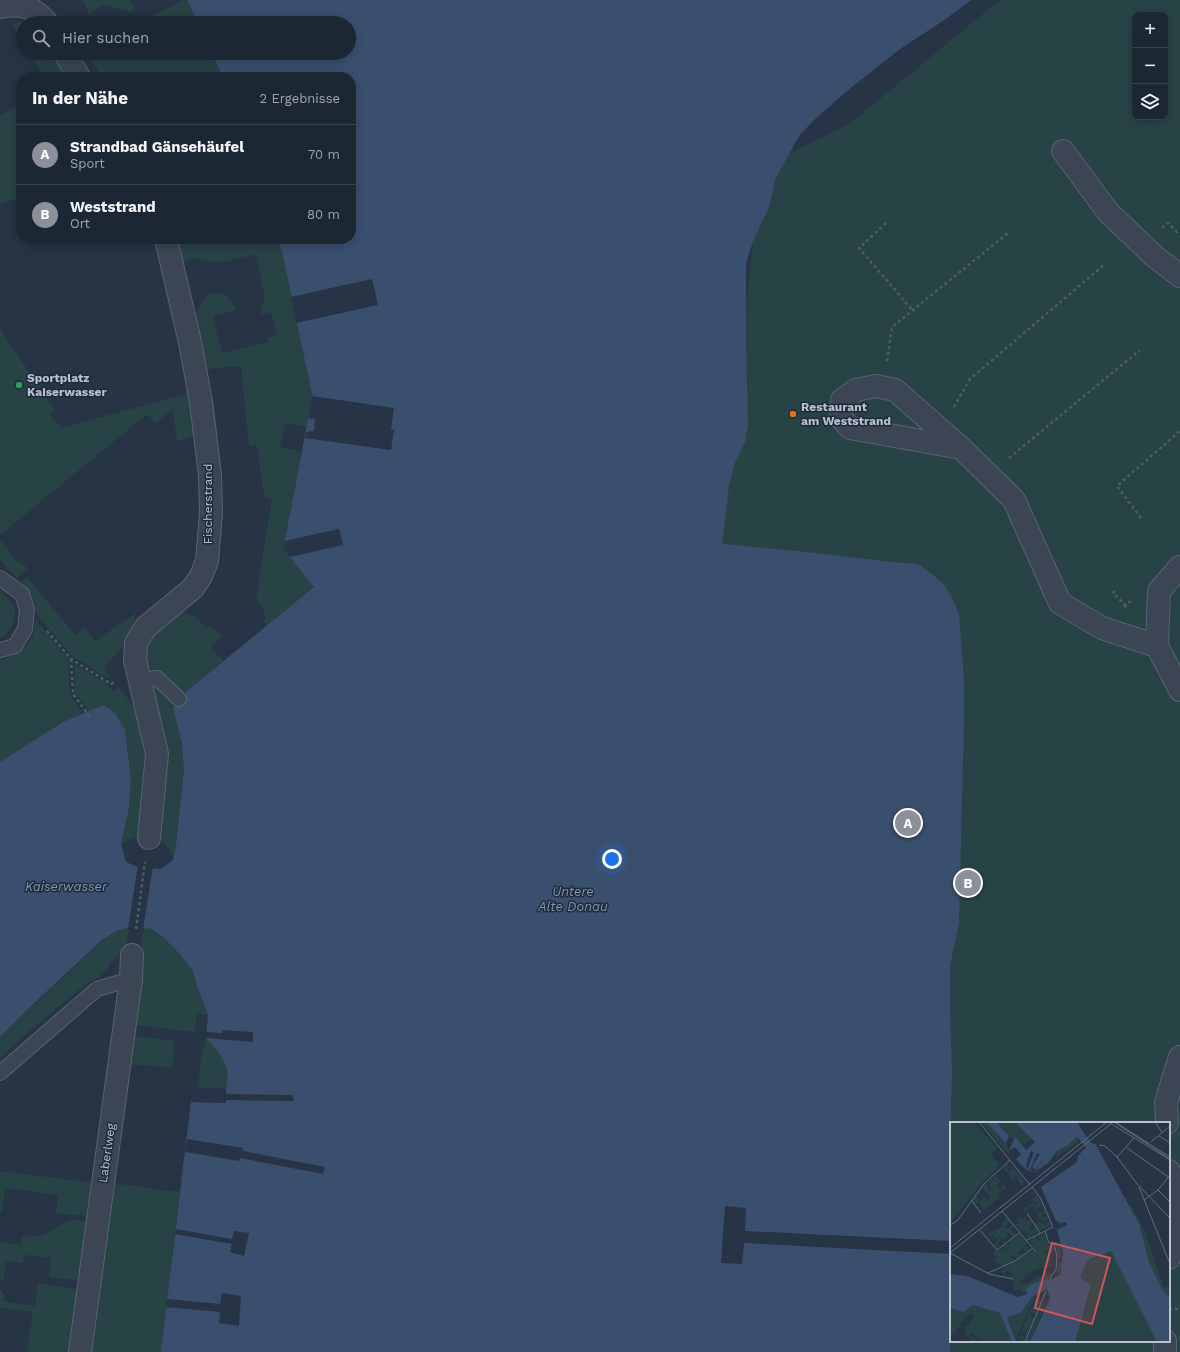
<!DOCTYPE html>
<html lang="de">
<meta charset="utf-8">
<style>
:root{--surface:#1c2734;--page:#293340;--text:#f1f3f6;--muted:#a0a5ac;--line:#3a444f;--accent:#8c9099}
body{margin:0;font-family:"Work Sans",sans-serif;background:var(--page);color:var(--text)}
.controls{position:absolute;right:12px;top:12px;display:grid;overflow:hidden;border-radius:8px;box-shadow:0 2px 10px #0003}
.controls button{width:36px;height:36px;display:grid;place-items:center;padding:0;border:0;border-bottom:1px solid var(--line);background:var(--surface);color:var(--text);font:20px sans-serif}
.you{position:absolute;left:612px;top:859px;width:14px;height:14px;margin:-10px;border:3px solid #fff;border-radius:50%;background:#1a73e8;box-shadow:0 0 0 6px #1a73e833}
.badge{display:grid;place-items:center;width:26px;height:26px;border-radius:50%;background:var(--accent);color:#fff;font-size:13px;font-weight:700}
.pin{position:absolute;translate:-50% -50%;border:2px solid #fff;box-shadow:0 1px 4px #0006}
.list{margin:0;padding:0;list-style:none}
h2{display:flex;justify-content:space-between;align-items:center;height:52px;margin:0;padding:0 16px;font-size:17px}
h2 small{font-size:13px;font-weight:400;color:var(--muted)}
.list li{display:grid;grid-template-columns:26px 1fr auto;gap:12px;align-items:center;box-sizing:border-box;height:60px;padding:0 16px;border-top:1px solid var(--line)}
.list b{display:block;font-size:15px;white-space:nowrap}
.list p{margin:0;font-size:13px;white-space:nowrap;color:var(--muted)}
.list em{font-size:13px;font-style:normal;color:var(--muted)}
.icon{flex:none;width:22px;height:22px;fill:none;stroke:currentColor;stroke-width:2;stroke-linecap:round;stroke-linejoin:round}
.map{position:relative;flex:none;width:1180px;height:1352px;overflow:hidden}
.search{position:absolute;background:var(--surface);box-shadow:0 2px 10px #0003;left:16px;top:16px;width:340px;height:44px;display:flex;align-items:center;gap:10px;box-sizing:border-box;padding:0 14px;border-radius:22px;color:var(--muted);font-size:15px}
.panel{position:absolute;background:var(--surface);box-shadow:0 2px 10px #0003;left:16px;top:72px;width:340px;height:172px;border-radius:16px}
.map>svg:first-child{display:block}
.green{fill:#284346;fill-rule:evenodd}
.water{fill:#394f6d}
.pier{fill:#263445}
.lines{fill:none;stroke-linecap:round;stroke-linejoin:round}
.lane-casing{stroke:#596372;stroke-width:16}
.street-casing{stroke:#596372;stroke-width:24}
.path{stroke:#476062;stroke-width:2.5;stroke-dasharray:3 3;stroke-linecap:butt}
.lane{stroke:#3b4554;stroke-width:14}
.street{stroke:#3b4554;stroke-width:22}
.leisure-dot{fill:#2e9e5b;stroke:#1f2a3a;stroke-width:1.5}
.food-dot{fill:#e8710a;stroke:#1f2a3a;stroke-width:1.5}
.labels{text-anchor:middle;stroke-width:3;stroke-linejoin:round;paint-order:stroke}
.poi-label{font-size:12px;font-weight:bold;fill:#b8c1ce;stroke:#1f2a3a;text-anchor:start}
.street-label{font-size:12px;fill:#b8c1ce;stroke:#1f2a3a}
.water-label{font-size:13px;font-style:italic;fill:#7e97b6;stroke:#1f2a3a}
.inset-road{fill:none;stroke:#606c7c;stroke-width:1}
.view{fill:#cd565a;fill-opacity:0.15;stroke:#cd565a;stroke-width:2}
.inset-edge{fill:none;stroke:#b8c1ce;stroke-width:2}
</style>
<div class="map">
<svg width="1180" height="1352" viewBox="0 0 1180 1352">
<rect width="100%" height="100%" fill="#263445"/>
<g class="green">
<polygon points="83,0 130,0 135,9 131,12 104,5 89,13"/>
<polygon points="183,0 187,0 198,23 140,23"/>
<path d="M 1000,0 L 1180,0 L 1180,1352 L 634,1352 L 753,242 L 770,205 L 775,180 L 790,153 L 848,125 ZM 1135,15 L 1165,15 L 1165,117 L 1135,117 ZM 951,1123 L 1169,1123 L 1169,1341 L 951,1341 Z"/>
<polygon points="27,21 31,23 23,23 23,43 12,25 16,22"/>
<polygon points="29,53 53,53 65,77 44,77"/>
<polygon points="88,53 212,53 223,77 101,77"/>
<polygon points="21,104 21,197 0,204 0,116"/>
<path d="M 178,239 L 278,239 L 282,252 L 312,393 L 306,427 L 285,423 L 280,447 L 302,452 L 283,549 L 314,587 L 267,626 L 263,620 L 266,618 L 263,614 L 265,612 L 256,600 L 272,498 L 264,496 L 257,445 L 249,446 L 241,366 L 207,369 L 196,313 L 207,295 C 226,290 226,296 237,310 L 213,316 L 222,353 L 267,342 L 267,338 L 277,335 L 271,312 L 261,314 L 260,311 L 265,297 L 256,254 L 228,261 L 214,262 L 197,258 L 184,262 Z"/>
<polygon points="0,329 55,410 49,415 61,428 189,393 194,436 177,441 173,409 156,423 147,414 0,535"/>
<polygon points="0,540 17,561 28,568 17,578 0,560"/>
<path d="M 27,577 L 75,635 L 84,627 L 95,641 L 136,613 C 134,635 117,652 104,669 L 110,677 L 108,678 L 72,656 L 36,613 C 37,600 29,591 21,582 Z"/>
<path d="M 0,590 C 5,595 11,601 14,608 C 18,620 11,633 0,638 Z"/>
<polygon points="183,609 184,613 195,616 206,629 210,625 222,637 210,647 223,661 183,695 152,671 146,663 146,639"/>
<path d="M 35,619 L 69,660 L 70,696 L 83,713 L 63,722 L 0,762 L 0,659 C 13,658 31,646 34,632 C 35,628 34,623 35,619 Z"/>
<polygon points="74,664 107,684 112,691 119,688 136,709 143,741 145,779 142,837 132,838 121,844 129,808 131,779 125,730 103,705 88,711 75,693"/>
<path d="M 152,685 L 176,703 L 173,708 L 182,744 L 184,770 L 176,845 L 173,860 C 171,848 166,844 157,839 Z"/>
<path d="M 129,927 L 125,954 C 114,955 112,963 105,971 C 100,977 93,981 86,984 L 33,1028 L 0,1057 L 0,1037 C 25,1012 51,988 77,965 C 95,948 104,935 129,927 Z"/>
<polygon points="144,928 152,929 163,937 178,952 193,971 197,986 208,1015 197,1014 195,1032 134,1025 140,956"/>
<polygon points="133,1036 174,1041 172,1068 130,1064"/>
<path d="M 206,1038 C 220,1054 232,1065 226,1088 L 198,1087 L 201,1058 Z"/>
<polygon points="191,1102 226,1103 179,1201 172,1260 221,1352 89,1352 112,1183 179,1192 179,1197"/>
<polygon points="0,1171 96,1183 91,1217 56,1213 58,1195 5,1188 2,1211 0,1211"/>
<path d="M 72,1220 L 91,1222 L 84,1281 L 49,1277 L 51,1258 L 24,1255 L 23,1263 L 6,1261 L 3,1282 L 0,1281 L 0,1242 L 21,1245 L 22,1236 C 50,1240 51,1226 72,1220 Z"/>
<polygon points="38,1283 83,1290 74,1352 27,1352 33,1312 0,1308 0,1289 2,1290 2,1294 5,1294 4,1302 35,1306"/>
</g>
<path class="water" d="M 187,0 L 971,0 L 946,19 L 900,49 L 847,91 L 813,121 L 799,136 L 775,180 L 770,205 L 753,242 L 746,263 L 746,342 L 748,425 L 745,442 L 734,465 L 729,486 L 722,544 L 798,551 L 891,562 L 918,564 L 932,574 L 945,586 L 956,606 L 959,615 L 964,679 L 964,722 L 959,922 L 950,966 L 950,1009 L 952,1074 L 949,1167 L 951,1186 L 950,1352 L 161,1352 L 191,1102 L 194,1087 L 226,1088 C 232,1065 220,1054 206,1038 L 208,1015 L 197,986 L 193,971 L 178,952 L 163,937 L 152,929 L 129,927 L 117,931 L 102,940 L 29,1008 L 0,1037 L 0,762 L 63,722 L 103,705 L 115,713 L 125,730 L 131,779 L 129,808 L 121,844 L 126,862 L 138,867 L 161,869 L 173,860 L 176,845 L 184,770 L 182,744 L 173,708 L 187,691 L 314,587 L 283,549 L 302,452 L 312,394 L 282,252 L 278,239 L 351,239 L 351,77 L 223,77 L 212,53 L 349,53 L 349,23 L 198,23 Z"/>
<g class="pier">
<polygon points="372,279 378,305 296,323 291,297"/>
<polygon points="312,396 394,408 391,429 394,430 391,450 305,438 306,432 314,431 315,419 308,418"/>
<polygon points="339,529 343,545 290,557 283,549 285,541"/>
<polygon points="138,865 153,866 143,930 128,929"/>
<polygon points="223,1030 253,1032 253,1042 206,1038 206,1032 222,1033"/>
<polygon points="194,1087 226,1088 226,1094 293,1095 294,1101 226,1100 226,1103 191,1102"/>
<polygon points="187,1139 243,1148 243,1151 325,1167 323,1174 240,1158 239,1161 185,1152"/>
<polygon points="725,1206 746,1208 745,1231 951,1241 951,1254 744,1243 742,1264 721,1263"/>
<polygon points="176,1229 232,1239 234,1231 249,1233 244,1256 230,1252 232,1244 175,1234"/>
<polygon points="222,1293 241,1296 239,1326 219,1323 220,1312 166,1307 167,1299 220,1304"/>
</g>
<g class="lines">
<defs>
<g id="lane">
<polyline points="0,578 22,594 27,609 25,629 15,646 0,650"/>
<polyline points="140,680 157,678 179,699"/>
<polyline points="0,1073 97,989 131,979"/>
</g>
<g id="street">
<path d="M 0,7 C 21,3 33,6 47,23"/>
<polyline points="65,53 79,77"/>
<polyline points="1063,151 1108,212 1154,256 1180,276"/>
<polyline points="961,448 895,390 876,386 856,390 842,400 841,418 850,428 961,448 1014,500 1060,603 1102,628 1157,646 1180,690"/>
<polyline points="1157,646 1159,591 1180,567"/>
<polyline points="149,838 157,754 135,660 136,643 146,627 193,588 201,576 207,561 211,513 210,475 201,402 190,342 166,239"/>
<polyline points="1167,1123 1166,1102 1180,1057"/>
<polyline points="1169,1171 1171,1215 1169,1258"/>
<polyline points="80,1352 131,979 132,955"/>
<polyline points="1165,1352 1165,1341"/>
</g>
</defs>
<use href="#lane" class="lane-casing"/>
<use href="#street" class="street-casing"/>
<g class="path">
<polyline points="886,223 859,248 913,311"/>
<polyline points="1162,228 1168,223 1177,232 1180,230"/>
<polyline points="887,361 892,327 1008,233"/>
<polyline points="954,407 970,379 1105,264"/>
<polyline points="1009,458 1140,350"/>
<polyline points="1141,518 1117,486 1180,431"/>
<polyline points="1115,591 1113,593 1126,606"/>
<polyline points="1124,607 1132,600"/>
<polyline points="47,631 71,659 111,684 114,682"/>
<polyline points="71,659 73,694 90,717"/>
<polyline points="136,929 145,862"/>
<polyline points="1169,1309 1180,1309"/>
</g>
<use href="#lane" class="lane"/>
<use href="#street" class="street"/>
</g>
<circle class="leisure-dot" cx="19" cy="385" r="4"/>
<circle class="food-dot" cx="793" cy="414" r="4"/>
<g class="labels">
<g class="poi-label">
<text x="27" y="382">Sportplatz<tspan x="27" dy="14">Kaiserwasser</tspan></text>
<text x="801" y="411">Restaurant<tspan x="801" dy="14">am Weststrand</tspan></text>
</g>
<g class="street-label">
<text transform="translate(208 504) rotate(-90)" y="4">Fischerstrand</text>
<text transform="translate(107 1153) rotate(-82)" y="4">Laberlweg</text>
</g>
<g class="water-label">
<text x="66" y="891">Kaiserwasser</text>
<text x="573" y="896">Untere<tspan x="573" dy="15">Alte Donau</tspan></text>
</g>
</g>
<g transform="translate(950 1122)">
<rect width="220" height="220" fill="#263445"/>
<path d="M 0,0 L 25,0 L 47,26 L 41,33 L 50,43 L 29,64 L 0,101 ZM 31,0 L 36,0 L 56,21 L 60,30 L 58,32 ZM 47,0 L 65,0 L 82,17 L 73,23 L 65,14 L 63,17 ZM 127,15 L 130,17 L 127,18 L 129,20 L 104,37 L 108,28 L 116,25 ZM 58,41 L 58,48 L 60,50 L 63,45 L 75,60 L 70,64 L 67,53 L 64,56 L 65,59 L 54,48 L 56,46 L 52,47 ZM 46,54 L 51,60 L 48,61 L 47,67 L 51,67 L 52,62 L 58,68 L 53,67 L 48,72 L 50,75 L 34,88 L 29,80 L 24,82 L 22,79 L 26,72 L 30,79 L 33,77 L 29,71 L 38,79 L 41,76 L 33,67 L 35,64 L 32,66 L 36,61 L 39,69 L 42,67 L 38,61 ZM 87,73 L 90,78 L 87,79 L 90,78 L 93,84 L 87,87 L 88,91 L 93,89 L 94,86 L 96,91 L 92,93 L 94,96 L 97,93 L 99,97 L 94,99 L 95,103 L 100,99 L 101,103 L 90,109 L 84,101 L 88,102 L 89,98 L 93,102 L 94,99 L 90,97 L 84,100 L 89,96 L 84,85 L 77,85 L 79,88 L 76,90 L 74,86 L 83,81 L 87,83 L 82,76 ZM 181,84 L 194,107 L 214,166 L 220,163 L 220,176 L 213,169 L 199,140 L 179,85 ZM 75,92 L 71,95 L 73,98 L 76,96 L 76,101 L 80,97 L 83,102 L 78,107 L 82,108 L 85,104 L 88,109 L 78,116 L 73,112 L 76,114 L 78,111 L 75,108 L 72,110 L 66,103 L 69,101 L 67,97 ZM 57,96 L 60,100 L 54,106 L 59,106 L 61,101 L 64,105 L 60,106 L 66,113 L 63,115 L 57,110 L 58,114 L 53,117 L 55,121 L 50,120 L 53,119 L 51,116 L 48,121 L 50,125 L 46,123 L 47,127 L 43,123 L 50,115 L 44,116 L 43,112 L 39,115 L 39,111 L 53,104 L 51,101 ZM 70,111 L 78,121 L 74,125 L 77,124 L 80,128 L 75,129 L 73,126 L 67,131 L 72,134 L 66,137 L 63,133 L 60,135 L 66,138 L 52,145 L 51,141 L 48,142 L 45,138 L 48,135 L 46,133 L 44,135 L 44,130 L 51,127 L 57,129 L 52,125 L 56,122 L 62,123 L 59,120 L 65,115 L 68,117 L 66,114 ZM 92,112 L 95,112 L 98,123 L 102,122 L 100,127 L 104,126 L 103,122 L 105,126 L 102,131 L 95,129 L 100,142 L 106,142 L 95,147 L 98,152 L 101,152 L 98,163 L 98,156 L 81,162 L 74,173 L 70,167 L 64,169 L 62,158 L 64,160 L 63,158 L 57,156 L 62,155 L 60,148 L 56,148 L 55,154 L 51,149 L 82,128 L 86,130 L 80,119 L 85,115 L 92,121 L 87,115 ZM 93,145 L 96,151 L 92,155 L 89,153 L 76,162 L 69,160 L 68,158 L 70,160 L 79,152 L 73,152 ZM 111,123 L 112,144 L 107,155 L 108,138 L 111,141 L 112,137 L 108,136 L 106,124 ZM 161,129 L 167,136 L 207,220 L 109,220 L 127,154 L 139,138 ZM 97,167 L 85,175 L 65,220 L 57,195 L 71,191 L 82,175 ZM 87,174 L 86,177 L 92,179 L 86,192 L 80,190 L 81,193 L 79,194 L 85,196 L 77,214 L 74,213 L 76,210 L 72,210 L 70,214 L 77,215 L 71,217 L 76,218 L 75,220 L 69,217 L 67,220 L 82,184 L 86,188 L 87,185 L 82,182 ZM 97,177 L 80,220 L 76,220 L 93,180 L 96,181 ZM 23,183 L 44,188 L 53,193 L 54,202 L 63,220 L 52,220 L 53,217 L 51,220 L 34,220 L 20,211 L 19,213 L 30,220 L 18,220 L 21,216 L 15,212 L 10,218 L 15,210 L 14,204 L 17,205 L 24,194 L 20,192 L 13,198 L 4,213 L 0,208 L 0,186 L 13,190 Z" fill="#284346" fill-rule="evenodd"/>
<path d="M 36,0 L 47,0 L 59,14 L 56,21 ZM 65,0 L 127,0 L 140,20 L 146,23 L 189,102 L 199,140 L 213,169 L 220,176 L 220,220 L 207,220 L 161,129 L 140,137 L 135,143 L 130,156 L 141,163 L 125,220 L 80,220 L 100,176 L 97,167 L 82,175 L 71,191 L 57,195 L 66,220 L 62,220 L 50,191 L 23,183 L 13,190 L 0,186 L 0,152 L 17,154 L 68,175 L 77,172 L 76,167 L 80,163 L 98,156 L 99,165 L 102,157 L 110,153 L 113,130 L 107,108 L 117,103 L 116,100 L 109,101 L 105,97 L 91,65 L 127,40 L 128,34 L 136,25 L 127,15 L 116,25 L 108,28 L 98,41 L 85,50 L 80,49 L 74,46 L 66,37 L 71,32 L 65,25 L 59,29 L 65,14 L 76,28 L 85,20 Z" fill="#394f6d"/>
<path d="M 81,29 L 84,30 L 78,46 L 80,48 L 87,31 L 90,32 L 82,45 L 85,48 L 95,35 L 85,50 L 80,48 L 77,46 L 76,43 Z" fill="#263445"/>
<path class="inset-road" d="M 29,0 L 80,63M 164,0 L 220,37M 165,0 L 220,35M 205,0 L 212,10M 160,1 L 220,38M 209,14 L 220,21M 201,20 L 220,4M 149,23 L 155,24 L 167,35 L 188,63 L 220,96M 177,26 L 220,56M 167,35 L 184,16M 82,65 L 91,77 L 103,105 L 95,109 L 99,121 L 104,122 L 107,134 L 106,148 L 101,154 L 99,163M 189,65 L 220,142M 208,68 L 220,80M 21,78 L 31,91M 194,78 L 208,68 L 220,53M 52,89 L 86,130M 77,91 L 90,111M 0,103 L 7,99 L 34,62 L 60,38M 29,107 L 47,128 L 70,110M 77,118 L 95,109M 0,126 L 157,0M 0,131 L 39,152 L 63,157M 0,131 L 163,0M 38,151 L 65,139 L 83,126M 75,220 L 96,169"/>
<path class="view" d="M 102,121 L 160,136 L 142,202 L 85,186 Z"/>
<rect width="220" height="220" class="inset-edge"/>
</g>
</svg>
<div class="controls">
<button>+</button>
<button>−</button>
<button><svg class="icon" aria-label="layers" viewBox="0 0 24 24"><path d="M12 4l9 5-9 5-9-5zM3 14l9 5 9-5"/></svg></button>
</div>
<div class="you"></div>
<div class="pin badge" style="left:908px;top:823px">A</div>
<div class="pin badge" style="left:968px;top:883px">B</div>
<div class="search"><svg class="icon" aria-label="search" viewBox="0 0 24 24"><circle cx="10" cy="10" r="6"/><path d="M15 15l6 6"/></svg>Hier suchen</div>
<section class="panel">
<h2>In der Nähe<small>2 Ergebnisse</small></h2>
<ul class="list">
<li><span class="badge">A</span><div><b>Strandbad Gänsehäufel</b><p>Sport</p></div><em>70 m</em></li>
<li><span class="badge">B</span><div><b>Weststrand</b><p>Ort</p></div><em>80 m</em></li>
</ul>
</section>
</div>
